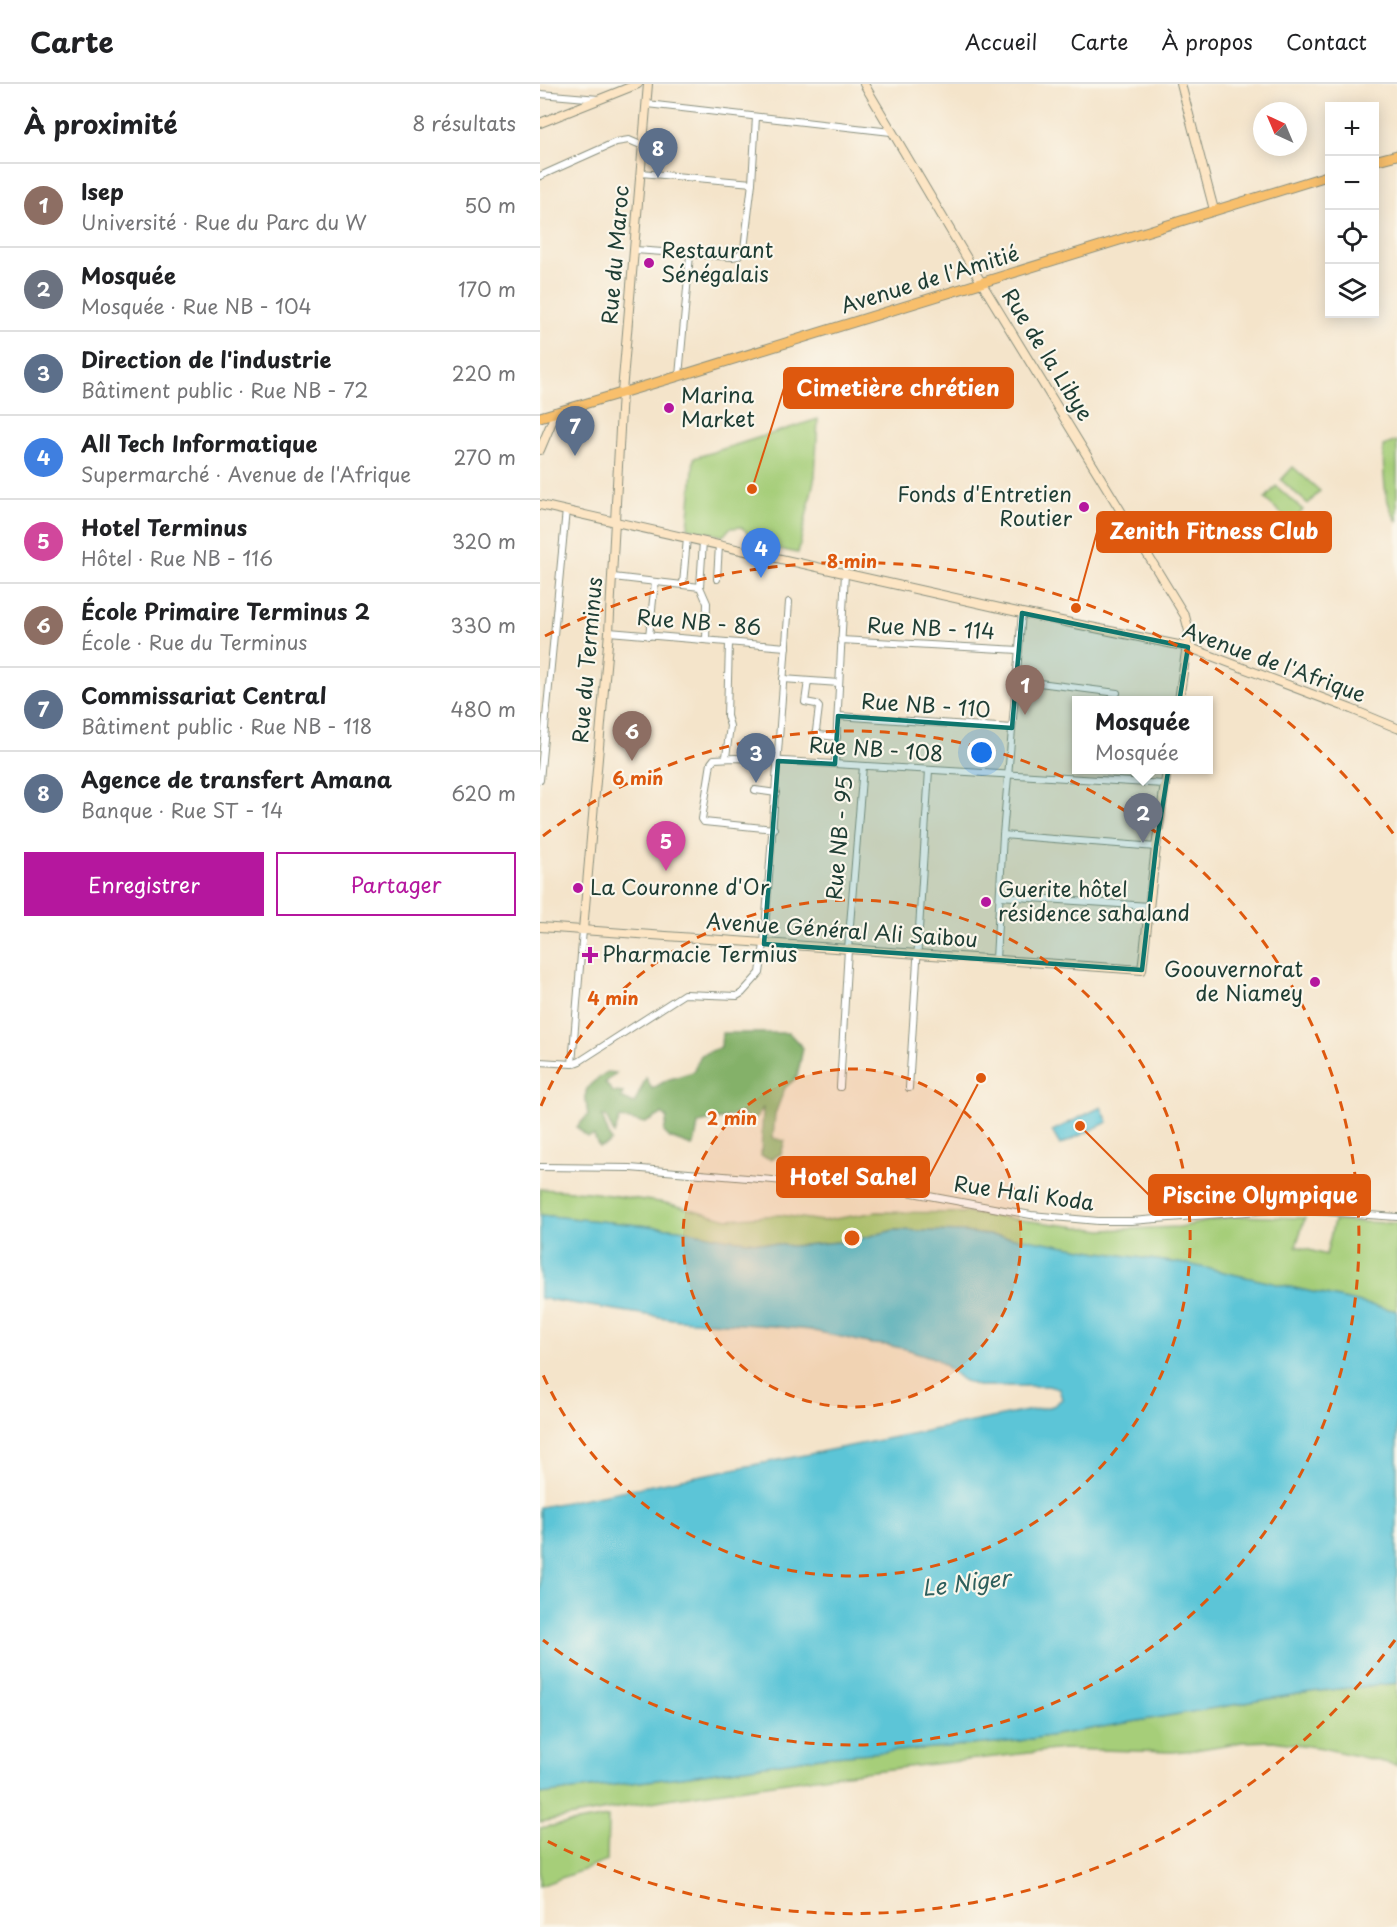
<!DOCTYPE html>
<html lang="fr">
<meta charset="utf-8">
<style>
:root{--surface:#fff;--page:#f6f6f6;--text:#202124;--muted:#757577;--line:#e0e0e0;--accent:#b5179e}
body{margin:0;font-family:"Playpen Sans",sans-serif;background:var(--page);color:var(--text)}
.controls{position:absolute;right:18px;top:18px;display:grid;overflow:hidden;border-radius:0px;box-shadow:0 3px 15px #0003}
.controls button{width:54px;height:54px;display:grid;place-items:center;padding:0;border:0;border-bottom:2px solid var(--line);background:var(--surface);color:var(--text);font:30px sans-serif}
.compass{position:absolute;left:713px;top:18px;width:54px;height:54px;border-radius:50%;background:var(--surface);box-shadow:0 3px 15px #0003;rotate:316deg}
.you{position:absolute;left:442px;top:669px;width:21px;height:21px;margin:-15px;border:4px solid #fff;border-radius:50%;background:#1a73e8;box-shadow:0 0 0 9px #1a73e833}
.badge{display:grid;place-items:center;width:39px;height:39px;border-radius:50%;background:var(--accent);color:#fff;font-size:20px;font-weight:700}
.pin{position:absolute;translate:-50% -50px;filter:drop-shadow(0 2px 3px #0008)}
.pin::after{content:'';position:absolute;top:32px;width:21px;height:18px;background:inherit;clip-path:polygon(0 0,100% 0,50% 100%)}
.popup{position:absolute;left:532px;top:612px;width:141px;height:78px;box-sizing:border-box;display:grid;place-content:center;border-radius:0px;background:var(--surface);filter:drop-shadow(0 2px 4px #0005);font-size:20px;white-space:nowrap;color:var(--muted)}
.popup b{font-size:22px;color:var(--text)}
.popup::after{content:'';position:absolute;left:50%;top:100%;margin-left:-12px;border:12px solid transparent;border-top-color:var(--surface)}
.list{margin:0;padding:0;list-style:none}
h2{display:flex;justify-content:space-between;align-items:center;height:78px;margin:0;padding:0 24px;font-size:26px}
h2 small{font-size:20px;font-weight:400;color:var(--muted)}
.list li{display:grid;grid-template-columns:39px 1fr auto;gap:18px;align-items:center;box-sizing:border-box;height:84px;padding:0 24px;border-top:2px solid var(--line)}
.list b{display:block;font-size:22px;white-space:nowrap}
.list p{margin:0;font-size:20px;white-space:nowrap;color:var(--muted)}
.list em{font-size:20px;font-style:normal;color:var(--muted)}
.actions{display:flex;gap:12px;padding:18px 24px}
.actions a{flex:1;padding:14px 0;border:2px solid var(--accent);border-radius:0px;text-align:center;font-size:21px;color:var(--accent)}
.actions .main{background:var(--accent);color:#fff}
.icon{flex:none;width:33px;height:33px;fill:none;stroke:currentColor;stroke-width:2;stroke-linecap:round;stroke-linejoin:round}
.map{position:relative;flex:none;width:857px;height:1843px;overflow:hidden}
header{display:flex;align-items:center;gap:36px;box-sizing:border-box;height:84px;padding:0 30px;background:var(--surface);border-bottom:2px solid var(--line)}
header strong{font-size:28px}
nav{display:flex;gap:33px;margin-inline-start:auto;font-size:21px}
main{display:flex}
aside{flex:1;background:var(--surface)}
.map>svg:first-child{display:block}
.green{fill:#a6ce79;stroke:#628656;stroke-width:1.5}
.forest{fill:#84b169;stroke:#52774e;stroke-width:1.5}
.water{fill:#5bc5d7;stroke:#3d8186;stroke-width:1.5}
.lines{fill:none;stroke-linecap:round;stroke-linejoin:round}
.street-casing{stroke:#8a907f;stroke-width:8}
.secondary-casing{stroke:#8a907f;stroke-width:10}
.primary-casing{stroke:#8a907f;stroke-width:11}
.street{stroke:#fff;stroke-width:6}
.secondary{stroke:#fce5c4;stroke-width:8}
.primary{stroke:#f8bf6c;stroke-width:9}
.marked{fill:#0f766e;fill-opacity:0.2;stroke:#0f766e;stroke-width:4.5;stroke-linejoin:round}
.ring{fill:none;stroke:#de580e;stroke-width:3;stroke-dasharray:10 8}
.poi-dot{fill:#b5179e;stroke:#fbf7ec;stroke-width:2}
.labels{text-anchor:middle;stroke-width:4.5;stroke-linejoin:round;paint-order:stroke}
.poi-label{font-size:21px;fill:#1f3d34;stroke:#fbf7ec;text-anchor:start}
.street-label{font-size:21px;fill:#1f3d34;stroke:#fbf7ec}
.water-label{font-size:22px;font-style:italic;fill:#2e5f5d;stroke:#fbf7ec}
.centre{fill:#de580e;stroke:#fbf7ec;stroke-width:3}
.ring-label{font-size:18px;text-anchor:middle;font-weight:bold;fill:#de580e;stroke:#fbf7ec;stroke-width:4.5;stroke-linejoin:round;paint-order:stroke}
.leader{fill:none;stroke:#de580e;stroke-width:2}
.callout-dot{fill:#de580e;stroke:#fbf7ec;stroke-width:2}
.callout{fill:#de580e;stroke:#de580e;stroke-width:2}
.callout-label{font-size:22px;text-anchor:middle;font-weight:bold;fill:#fff}
</style>
<header>
<strong>Carte</strong>
<nav><a>Accueil</a><a>Carte</a><a>À propos</a><a>Contact</a></nav>
</header>
<main>
<aside>
<h2>À proximité<small>8 résultats</small></h2>
<ul class="list">
<li><span class="badge" style="background:#8d6e63">1</span><div><b>Isep</b><p>Université · Rue du Parc du W</p></div><em>50 m</em></li>
<li><span class="badge" style="background:#6b7280">2</span><div><b>Mosquée</b><p>Mosquée · Rue NB - 104</p></div><em>170 m</em></li>
<li><span class="badge" style="background:#5c6f8a">3</span><div><b>Direction de l'industrie</b><p>Bâtiment public · Rue NB - 72</p></div><em>220 m</em></li>
<li><span class="badge" style="background:#3f7fe0">4</span><div><b>All Tech Informatique</b><p>Supermarché · Avenue de l'Afrique</p></div><em>270 m</em></li>
<li><span class="badge" style="background:#d1479c">5</span><div><b>Hotel Terminus</b><p>Hôtel · Rue NB - 116</p></div><em>320 m</em></li>
<li><span class="badge" style="background:#8d6e63">6</span><div><b>École Primaire Terminus 2</b><p>École · Rue du Terminus</p></div><em>330 m</em></li>
<li><span class="badge" style="background:#5c6f8a">7</span><div><b>Commissariat Central</b><p>Bâtiment public · Rue NB - 118</p></div><em>480 m</em></li>
<li><span class="badge" style="background:#5c6f8a">8</span><div><b>Agence de transfert Amana</b><p>Banque · Rue ST - 14</p></div><em>620 m</em></li>
</ul>
<div class="actions"><a class="main">Enregistrer</a><a>Partager</a></div>
</aside>
<div class="map">
<svg width="857" height="1843" viewBox="0 0 857 1843">
<rect width="100%" height="100%" fill="#fbf7ec"/>
<filter id="ink" filterUnits="userSpaceOnUse"><feTurbulence type="fractalNoise" baseFrequency=".0167" numOctaves="2"/><feDisplacementMap in="SourceGraphic" scale="12" xChannelSelector="R" yChannelSelector="G"/><feConvolveMatrix kernelMatrix="1 2 1 2 8 2 1 2 1" color-interpolation-filters="sRGB"/></filter>
<filter id="wash" filterUnits="userSpaceOnUse"><feTurbulence type="fractalNoise" baseFrequency=".008" numOctaves="4" result="noise"/><feDisplacementMap in="SourceGraphic" scale="24" xChannelSelector="R" yChannelSelector="G"/><feGaussianBlur stdDeviation="1.35" result="paint"/><feColorMatrix in="noise" values="0 0 0 0 0 0 0 0 0 0 0 0 0 0 0 0 0 1.4 0 .05"/><feComposite in="paint" operator="in"/></filter>
<g filter="url(#wash)">
<rect width="100%" height="100%" fill="#f4e4ca"/>
<g class="green">
<polygon points="278,335 275,392 258,469 209,459 208,449 201,443 190,444 183,452 148,444 154,374"/>
<path d="M 857,357 L 857,437 C 842,416 844,386 843,362 Z"/>
<polygon points="753,383 780,407 768,420 741,396"/>
<polygon points="736,402 763,426 752,439 725,415"/>
<polygon points="0,1105 48,1108 126,1119 188,1135 240,1131 282,1137 337,1128 427,1129 562,1146 639,1143 695,1132 765,1134 756,1162 786,1171 794,1137 854,1139 857,1140 857,1227 652,1181 559,1168 492,1156 423,1148 354,1146 311,1157 252,1162 189,1155 138,1145 0,1131"/>
<polygon points="857,1599 857,1681 782,1664 733,1657 702,1658 655,1666 633,1668 523,1665 289,1692 134,1714 0,1738 0,1710 149,1692 281,1673 479,1657 770,1608"/>
<polygon points="68,1733 67,1777 0,1802 0,1744"/>
</g>
<path class="forest" d="M 182,949 L 249,949 L 263,964 L 257,993 L 245,1004 L 235,1030 L 233,1054 L 245,1057 L 241,1070 L 231,1075 L 221,1072 L 223,1024 L 214,1036 L 208,1036 L 202,1029 C 195,1029 194,1031 188,1033 C 178,1037 167,1035 158,1040 L 155,1057 L 152,1062 L 130,1054 L 124,1048 L 127,1034 L 122,1030 L 105,1039 L 80,1034 L 74,1050 L 66,1032 L 62,1032 L 71,1057 L 66,1061 L 59,1063 L 54,1052 L 47,1053 L 37,1043 L 48,1031 C 43,1002 44,1005 67,988 L 76,989 L 65,999 L 73,1008 L 83,1009 L 81,1014 L 94,1020 L 106,994 L 112,1005 L 127,996 L 153,988 L 161,971 L 181,963 Z"/>
<g class="water">
<polygon points="561,1023 568,1038 520,1061 512,1047"/>
<polygon points="0,1131 138,1145 189,1155 252,1162 311,1157 354,1146 423,1148 492,1156 559,1168 652,1181 857,1227 857,1599 770,1608 479,1657 281,1673 149,1692 0,1710 0,1423 513,1322 522,1315 519,1305 508,1302 437,1302 421,1295 397,1275 366,1265 347,1261 332,1260 270,1246 232,1242 139,1236 0,1214"/>
</g>
</g>
<g filter="url(#ink)">
<g class="lines">
<defs>
<g id="street">
<polyline points="0,10 59,15"/>
<polyline points="107,20 351,48"/>
<polyline points="101,89 212,99"/>
<polyline points="0,92 76,58 89,56 103,62"/>
<polyline points="95,166 192,173 198,172 204,165 212,99 216,33"/>
<polyline points="139,292 150,171"/>
<polyline points="73,493 160,503"/>
<polyline points="177,495 179,461"/>
<polyline points="143,500 147,454"/>
<polyline points="160,503 167,519 166,556"/>
<polyline points="160,503 163,457"/>
<polyline points="69,548 246,563"/>
<polyline points="109,552 115,498"/>
<polyline points="301,556 479,566"/>
<polyline points="243,595 299,599"/>
<polyline points="476,596 577,609"/>
<polyline points="268,597 265,618 276,620 279,623 276,647 279,651 297,653"/>
<polyline points="298,632 472,644"/>
<polyline points="186,673 190,642 187,632 189,559"/>
<polyline points="295,680 305,489"/>
<polyline points="0,696 26,426"/>
<polyline points="215,706 236,709"/>
<polyline points="234,745 164,738 162,735 171,679 174,675 195,674 624,700"/>
<polyline points="463,751 616,763"/>
<polyline points="460,812 609,822"/>
<polyline points="456,875 463,751 482,529"/>
<polyline points="0,978 32,980 40,977 144,910 197,912 202,909 220,889 224,860 249,518"/>
<polyline points="32,980 43,846"/>
<polyline points="300,1003 308,865 323,682"/>
<polyline points="369,1004 389,686"/>
<polyline points="0,1083 90,1084 362,1107 491,1131 558,1137 591,1137 745,1125 857,1133"/>
</g>
<g id="secondary">
<polyline points="324,0 441,198 645,532 649,547 639,616"/>
<polyline points="641,0 674,126"/>
<polyline points="0,39 98,0"/>
<polyline points="0,366 16,328"/>
<polyline points="0,421 482,529 648,563 811,625 857,644"/>
<polyline points="0,843 602,886 616,763 627,686"/>
<polyline points="43,846 69,548 82,308 108,0"/>
</g>
<g id="primary">
<polyline points="834,77 857,71"/>
<polyline points="0,333 139,292 790,91"/>
</g>
</defs>
<use href="#street" class="street-casing"/>
<use href="#secondary" class="secondary-casing"/>
<use href="#primary" class="primary-casing"/>
<use href="#street" class="street"/>
<use href="#secondary" class="secondary"/>
<use href="#primary" class="primary"/>
</g>
</g>
<path class="marked" d="M 482,529 L 648,563 L 616,763 L 602,886 L 224,860 L 238,677 L 295,680 L 298,632 L 472,644 Z"/>
<circle cx="312" cy="1154" r="169" fill="#de580e" fill-opacity=".12"/>
<g class="ring">
<circle cx="312" cy="1154" r="169"/>
<path d="M1 1022A338 338 0 1 1 1 1286"/>
<path d="M3 752A507 507 0 1 1 3 1556"/>
<path d="M855 1556A676 676 0 0 1 5 1756M5 552A676 676 0 0 1 855 752"/>
</g>
<g class="poi-dot">
<circle cx="109" cy="179" r="6"/>
<circle cx="129" cy="324" r="6"/>
<circle cx="544" cy="423" r="6"/>
<circle cx="38" cy="804" r="6"/>
<circle cx="446" cy="818" r="6"/>
<path d="M47 862h6v6h6v6h-6v6h-6v-6h-6v-6h6z"/>
<circle cx="775" cy="898" r="6"/>
</g>
<g class="labels">
<g class="poi-label">
<text x="121" y="174">Restaurant<tspan x="121" dy="24">Sénégalais</tspan></text>
<text x="141" y="319">Marina<tspan x="141" dy="24">Market</tspan></text>
<text x="532" y="418" text-anchor="end">Fonds d'Entretien<tspan x="532" dy="24">Routier</tspan></text>
<text x="50" y="811">La Couronne d'Or</text>
<text x="458" y="813">Guerite hôtel<tspan x="458" dy="24">résidence sahaland</tspan></text>
<text x="62" y="878">Pharmacie Termius</text>
<text x="763" y="893" text-anchor="end">Goouvernorat<tspan x="763" dy="24">de Niamey</tspan></text>
</g>
<g class="street-label">
<text transform="translate(76 171) rotate(-85)" y="7">Rue du Maroc</text>
<text transform="translate(390 196) rotate(-17)" y="7">Avenue de l'Amitié</text>
<text transform="translate(507 271) rotate(58)" y="7">Rue de la Libye</text>
<text transform="translate(159 539) rotate(5)" y="7">Rue NB - 86</text>
<text transform="translate(391 545) rotate(3)" y="7">Rue NB - 114</text>
<text transform="translate(48 576) rotate(-85)" y="7">Rue du Terminus</text>
<text transform="translate(734 579) rotate(20)" y="7">Avenue de l'Afrique</text>
<text transform="translate(386 622) rotate(4)" y="7">Rue NB - 110</text>
<text transform="translate(336 666) rotate(4)" y="7">Rue NB - 108</text>
<text transform="translate(300 754) rotate(-85)" y="7">Rue NB - 95</text>
<text transform="translate(302 847) rotate(4)" y="7">Avenue Général Ali Saibou</text>
<text transform="translate(484 1110) rotate(8)" y="7">Rue Hali Koda</text>
</g>
<g class="water-label">
<text transform="translate(426 1499) rotate(-7)" y="8">Le Niger</text>
</g>
</g>
<circle cx="312" cy="1154" r="9" class="centre"/>
<g class="ring-label">
<text x="312" y="484">8 min</text>
<text x="98" y="701">6 min</text>
<text x="73" y="921">4 min</text>
<text x="192" y="1041">2 min</text>
</g>
<path class="leader" d="M212 405L244 304M536 524L557 448M441 994L389 1093M540 1042L609 1111"/>
<g class="callout-dot">
<circle cx="212" cy="405" r="6"/>
<circle cx="536" cy="524" r="6"/>
<circle cx="441" cy="994" r="6"/>
<circle cx="540" cy="1042" r="6"/>
</g>
<g class="callout">
<rect x="244" y="284" width="229" height="40" rx="6"/>
<rect x="557" y="428" width="234" height="40" rx="6"/>
<rect x="237" y="1073" width="152" height="40" rx="6"/>
<rect x="609" y="1091" width="221" height="40" rx="6"/>
</g>
<g class="callout-label">
<text x="358" y="312">Cimetière chrétien</text>
<text x="674" y="455">Zenith Fitness Club</text>
<text x="313" y="1101">Hotel Sahel</text>
<text x="720" y="1119">Piscine Olympique</text>
</g>
</svg>
<div class="controls">
<button>+</button>
<button>−</button>
<button><svg class="icon" aria-label="locate" viewBox="0 0 24 24"><circle cx="12" cy="12" r="6"/><path d="M12 2v4M12 18v4M2 12h4M18 12h4"/></svg></button>
<button><svg class="icon" aria-label="layers" viewBox="0 0 24 24"><path d="M12 4l9 5-9 5-9-5zM3 14l9 5 9-5"/></svg></button>
</div>
<svg class="compass" viewBox="-18 -18 36 36"><path d="M0-13l5 13h-10z" fill="#e53935"/><path d="M0 13l5-13h-10z" fill="#757577"/></svg>
<div class="you"></div>
<div class="pin badge" style="left:485px;top:631px;background:#8d6e63">1</div>
<div class="pin badge" style="left:603px;top:759px;background:#6b7280">2</div>
<div class="popup"><b>Mosquée</b>Mosquée</div>
<div class="pin badge" style="left:216px;top:699px;background:#5c6f8a">3</div>
<div class="pin badge" style="left:221px;top:494px;background:#3f7fe0">4</div>
<div class="pin badge" style="left:126px;top:787px;background:#d1479c">5</div>
<div class="pin badge" style="left:92px;top:677px;background:#8d6e63">6</div>
<div class="pin badge" style="left:35px;top:372px;background:#5c6f8a">7</div>
<div class="pin badge" style="left:118px;top:94px;background:#5c6f8a">8</div>
</div>
</main>
